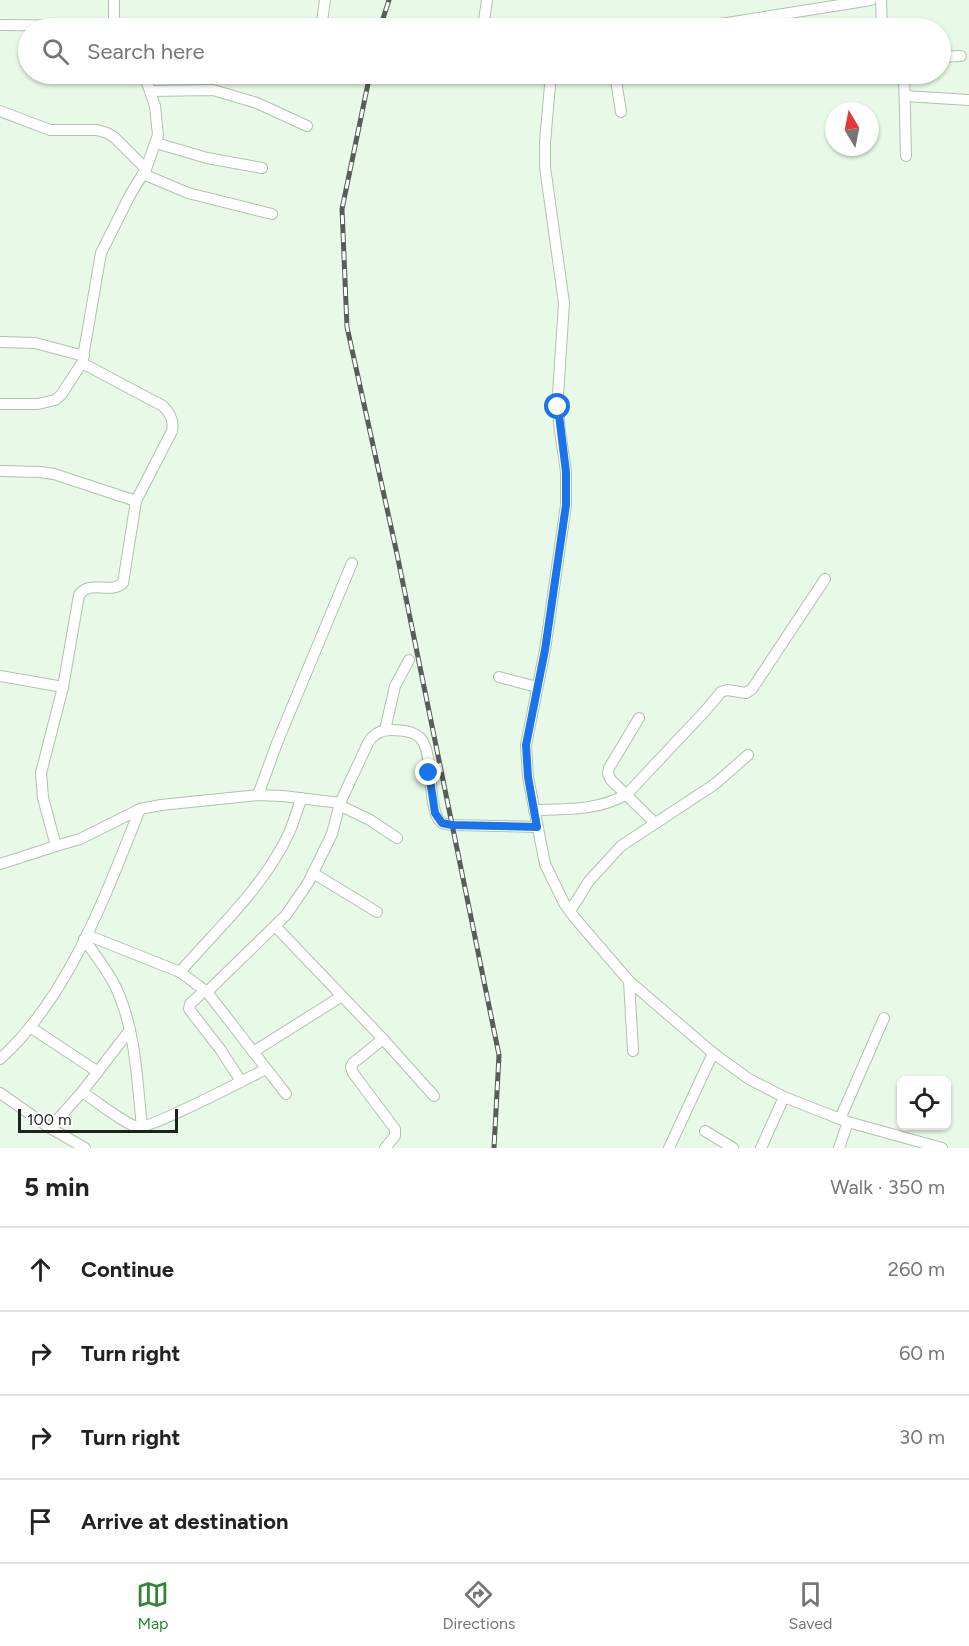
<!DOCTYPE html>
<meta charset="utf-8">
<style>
:root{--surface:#fff;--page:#f2f2f2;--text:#222;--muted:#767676;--line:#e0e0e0;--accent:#2e8534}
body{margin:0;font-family:Figtree,sans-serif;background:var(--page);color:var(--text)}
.controls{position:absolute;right:18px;bottom:18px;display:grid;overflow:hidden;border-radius:9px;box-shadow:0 2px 4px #0004}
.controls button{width:54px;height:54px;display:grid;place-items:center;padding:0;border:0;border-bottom:2px solid var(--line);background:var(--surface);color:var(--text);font:30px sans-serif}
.compass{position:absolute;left:825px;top:102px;width:54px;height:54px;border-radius:50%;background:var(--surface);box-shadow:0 2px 4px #0004;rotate:350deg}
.scale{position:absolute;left:18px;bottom:15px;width:160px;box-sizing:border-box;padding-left:6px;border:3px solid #1d231d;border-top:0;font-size:16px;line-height:21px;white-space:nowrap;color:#1d231d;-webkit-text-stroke:4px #fff;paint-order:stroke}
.stop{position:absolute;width:18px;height:18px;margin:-14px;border:4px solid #1a73e8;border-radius:50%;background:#fff}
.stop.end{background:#1a73e8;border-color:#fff;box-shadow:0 2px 6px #0008}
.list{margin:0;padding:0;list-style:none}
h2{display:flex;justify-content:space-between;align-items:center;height:78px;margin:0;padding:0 24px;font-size:26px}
h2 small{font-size:20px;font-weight:400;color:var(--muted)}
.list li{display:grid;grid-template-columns:39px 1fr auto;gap:18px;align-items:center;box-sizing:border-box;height:84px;padding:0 24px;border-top:2px solid var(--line)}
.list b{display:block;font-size:22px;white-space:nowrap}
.list em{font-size:20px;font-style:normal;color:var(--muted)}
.icon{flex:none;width:33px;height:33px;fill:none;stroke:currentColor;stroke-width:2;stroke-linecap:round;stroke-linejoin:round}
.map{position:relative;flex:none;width:969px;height:1148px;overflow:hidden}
.search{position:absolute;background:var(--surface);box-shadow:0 2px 4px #0004;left:18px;right:18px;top:18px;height:66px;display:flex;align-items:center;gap:15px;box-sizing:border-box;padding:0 21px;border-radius:33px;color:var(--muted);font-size:22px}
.sheet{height:414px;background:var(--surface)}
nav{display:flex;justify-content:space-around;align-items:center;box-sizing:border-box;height:84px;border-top:2px solid var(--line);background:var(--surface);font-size:16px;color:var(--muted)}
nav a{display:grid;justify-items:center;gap:3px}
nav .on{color:var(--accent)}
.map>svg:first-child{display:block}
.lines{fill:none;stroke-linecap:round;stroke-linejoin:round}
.minor-casing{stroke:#b1c1b0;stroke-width:12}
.minor{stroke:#fff;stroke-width:10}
.rail-casing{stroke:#565f56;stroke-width:5}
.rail{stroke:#fff;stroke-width:3;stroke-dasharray:9;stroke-linecap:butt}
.route{stroke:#1a73e8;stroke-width:8}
</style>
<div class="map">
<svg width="969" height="1148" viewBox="0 0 969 1148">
<rect width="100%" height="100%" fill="#e9f9e8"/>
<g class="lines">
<defs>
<g id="minor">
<polyline points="114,0 114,27"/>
<polyline points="881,0 882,28"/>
<polyline points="0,25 297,28"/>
<polyline points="321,28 325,0"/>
<polyline points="463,28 584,28"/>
<polyline points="483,28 487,0"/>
<polyline points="628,28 714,25 871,0"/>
<polyline points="940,57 961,56"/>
<polyline points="551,74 545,142 545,167 564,303 558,395 559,424 566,472 566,505 545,650 526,745 528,777 545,864 564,903 574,917 629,981 713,1053 749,1079 784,1097 848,1122 942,1148"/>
<polyline points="615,74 621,112"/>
<polyline points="904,74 906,156"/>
<polyline points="150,91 213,90 257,103 307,126"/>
<polyline points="905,96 969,100"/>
<polyline points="0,111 50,130 97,130 107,133 114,137 146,169"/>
<polyline points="156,143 207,158 262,168"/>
<polyline points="143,174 188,193 272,214"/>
<polyline points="0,342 35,343 84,356"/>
<polyline points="0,404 38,404 55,400 61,395 82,363 101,253 130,195 146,169 158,135 155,106 144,74"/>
<path d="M 0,471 L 40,472 L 54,474 L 136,501 L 172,431 C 174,421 171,414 163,406 L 82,363"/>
<polyline points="0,676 63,687 41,773 43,798 56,846 0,864"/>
<polyline points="499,677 537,687"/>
<path d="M 63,687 L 79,595 C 90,579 110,595 123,583 L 136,501"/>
<polyline points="639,718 609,768 608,774 611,780 655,823"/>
<polyline points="385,730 395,686 409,660"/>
<polyline points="258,795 277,743 352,563"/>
<polyline points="339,805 370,820 397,838"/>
<path d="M 534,810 C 566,809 598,811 627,794 L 706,710 L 721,692 L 727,690 L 746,693 L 752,689 L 825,579"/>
<polyline points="56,846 80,839 140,809 161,805 258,795 283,796 340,803"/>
<polyline points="313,873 377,912"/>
<polyline points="570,911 589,881 621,846 715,784 748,755"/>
<polyline points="275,926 383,1039 434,1096"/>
<path d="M 87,935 L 180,972 C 218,928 264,887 289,833 C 294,822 297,809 302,798"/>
<path d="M 84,939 C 95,955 109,972 117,990 C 136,1032 137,1081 142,1127"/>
<polyline points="180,972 207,992 286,1094"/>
<polyline points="629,981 633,1051"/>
<polyline points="204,991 190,1004 189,1009 220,1049 241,1081"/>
<path d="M 207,992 L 286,915 L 308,883 L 332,834 L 340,803 L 368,743 C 373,734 380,730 391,730 C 400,730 415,731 421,739 C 431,750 430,787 433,802 C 435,811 435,817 442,823 L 452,825 L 537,827"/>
<polyline points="30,1027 98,1072"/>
<polyline points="383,1039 353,1063 351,1067 353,1073 395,1129 395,1136 385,1148"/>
<polyline points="253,1052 342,996"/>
<path d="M 0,1059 C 69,997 106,894 140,809"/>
<polyline points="82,1092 130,1030"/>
<path d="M 0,1093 L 50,1128 L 82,1092 C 95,1100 124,1124 138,1127 C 150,1129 248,1078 266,1069"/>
<polyline points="840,1119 884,1018"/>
<polyline points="50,1128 85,1148"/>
<polyline points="705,1131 733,1148"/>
<polyline points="669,1148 713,1053"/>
<polyline points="761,1148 784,1097"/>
<polyline points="839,1148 848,1122"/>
</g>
</defs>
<use href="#minor" class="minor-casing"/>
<use href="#minor" class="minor"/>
<defs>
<g id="rail">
<polyline points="380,28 389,0"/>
<polyline points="370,74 342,209 347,327 397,554 499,1055 494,1148"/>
</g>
</defs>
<use href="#rail" class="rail-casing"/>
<use href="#rail" class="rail"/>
</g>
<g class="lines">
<polyline class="route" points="429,773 435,813 442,823 452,825 537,827 528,777 526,745 545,650 566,505 566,472 558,407"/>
</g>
</svg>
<div class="controls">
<button><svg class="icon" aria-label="locate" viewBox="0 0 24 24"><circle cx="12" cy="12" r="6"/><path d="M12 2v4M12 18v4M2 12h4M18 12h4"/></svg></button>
</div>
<svg class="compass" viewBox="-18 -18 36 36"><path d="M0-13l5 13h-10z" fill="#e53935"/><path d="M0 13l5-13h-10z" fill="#767676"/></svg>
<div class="scale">100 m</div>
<div class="stop" style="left:558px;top:407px"></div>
<div class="stop end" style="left:429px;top:773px"></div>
<div class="search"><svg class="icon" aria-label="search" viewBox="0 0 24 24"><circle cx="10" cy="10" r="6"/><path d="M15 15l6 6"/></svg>Search here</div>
</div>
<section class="sheet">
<h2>5 min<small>Walk · 350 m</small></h2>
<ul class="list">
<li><svg class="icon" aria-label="ahead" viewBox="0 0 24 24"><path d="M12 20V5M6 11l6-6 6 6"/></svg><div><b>Continue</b></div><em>260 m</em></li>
<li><svg class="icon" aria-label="right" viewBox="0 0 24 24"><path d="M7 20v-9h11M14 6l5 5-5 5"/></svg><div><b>Turn right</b></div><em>60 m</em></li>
<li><svg class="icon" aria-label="right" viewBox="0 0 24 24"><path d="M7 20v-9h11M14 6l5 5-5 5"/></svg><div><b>Turn right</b></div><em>30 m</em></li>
<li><svg class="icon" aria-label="arrive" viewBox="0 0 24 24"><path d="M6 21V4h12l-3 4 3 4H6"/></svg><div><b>Arrive at destination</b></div></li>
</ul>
</section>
<nav>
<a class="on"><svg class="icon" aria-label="map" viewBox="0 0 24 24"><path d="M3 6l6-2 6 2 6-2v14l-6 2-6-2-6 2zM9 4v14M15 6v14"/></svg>Map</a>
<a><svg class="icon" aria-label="directions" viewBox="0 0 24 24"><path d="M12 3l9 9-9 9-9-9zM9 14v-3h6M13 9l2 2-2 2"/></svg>Directions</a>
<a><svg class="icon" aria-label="saved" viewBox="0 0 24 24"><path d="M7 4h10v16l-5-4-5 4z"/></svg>Saved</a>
</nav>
